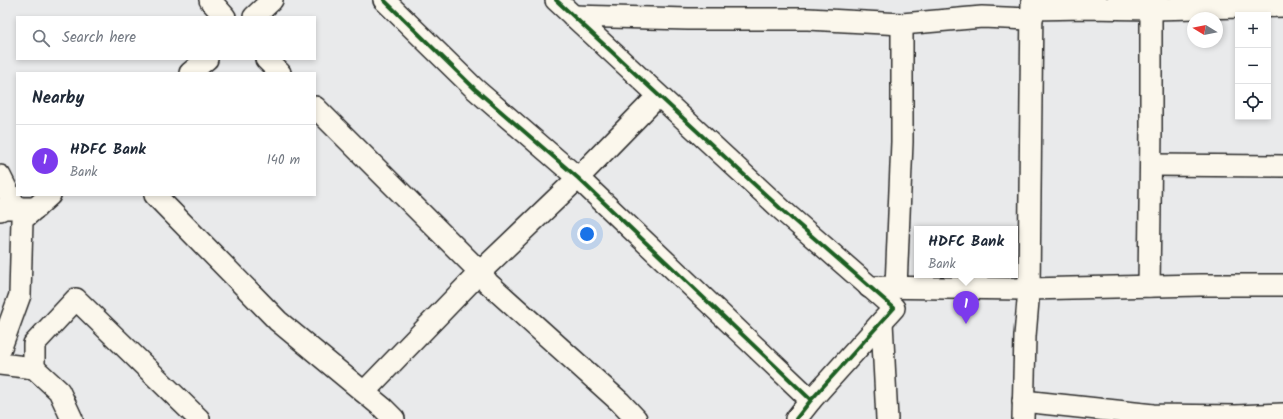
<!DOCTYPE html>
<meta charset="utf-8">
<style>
:root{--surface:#fff;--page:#f2f2f3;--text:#1f2937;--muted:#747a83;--line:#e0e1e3;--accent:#7c3aed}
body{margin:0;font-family:Kalam,sans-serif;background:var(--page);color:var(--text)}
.controls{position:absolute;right:12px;top:12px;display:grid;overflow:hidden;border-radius:0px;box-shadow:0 2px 6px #0003}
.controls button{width:36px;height:36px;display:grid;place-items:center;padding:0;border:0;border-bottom:1px solid var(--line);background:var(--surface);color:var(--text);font:20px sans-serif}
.compass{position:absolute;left:1187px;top:12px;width:36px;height:36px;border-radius:50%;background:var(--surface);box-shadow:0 2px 6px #0003;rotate:280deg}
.you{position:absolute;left:587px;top:234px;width:14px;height:14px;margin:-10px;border:3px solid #fff;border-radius:50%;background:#1a73e8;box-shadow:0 0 0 6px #1a73e833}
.badge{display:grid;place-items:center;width:26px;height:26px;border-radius:50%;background:var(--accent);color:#fff;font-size:13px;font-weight:700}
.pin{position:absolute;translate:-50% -33px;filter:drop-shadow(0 1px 2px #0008)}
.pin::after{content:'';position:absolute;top:21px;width:14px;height:12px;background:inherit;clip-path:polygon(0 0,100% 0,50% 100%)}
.popup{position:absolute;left:914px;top:226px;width:104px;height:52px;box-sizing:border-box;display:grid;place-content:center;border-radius:0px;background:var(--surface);filter:drop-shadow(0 1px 3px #0005);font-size:13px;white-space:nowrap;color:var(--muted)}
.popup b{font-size:15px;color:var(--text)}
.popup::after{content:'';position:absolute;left:50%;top:100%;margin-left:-8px;border:8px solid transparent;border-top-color:var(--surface)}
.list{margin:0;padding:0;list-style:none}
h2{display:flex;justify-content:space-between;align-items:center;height:52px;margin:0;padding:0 16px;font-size:17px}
h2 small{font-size:13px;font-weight:400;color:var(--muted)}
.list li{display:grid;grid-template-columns:26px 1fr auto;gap:12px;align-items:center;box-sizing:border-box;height:72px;padding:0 16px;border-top:1px solid var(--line)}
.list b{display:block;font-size:15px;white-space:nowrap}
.list p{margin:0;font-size:13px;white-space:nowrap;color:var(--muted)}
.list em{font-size:13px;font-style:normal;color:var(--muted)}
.icon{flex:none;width:22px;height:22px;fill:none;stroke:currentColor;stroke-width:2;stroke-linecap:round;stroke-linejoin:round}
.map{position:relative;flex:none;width:1283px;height:419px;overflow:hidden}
.search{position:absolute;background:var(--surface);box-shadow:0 2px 6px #0003;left:16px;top:16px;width:300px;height:44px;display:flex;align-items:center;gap:10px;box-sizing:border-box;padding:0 14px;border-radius:0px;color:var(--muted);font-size:15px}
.panel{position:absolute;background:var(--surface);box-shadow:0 2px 6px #0003;left:16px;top:72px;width:300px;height:124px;border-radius:0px}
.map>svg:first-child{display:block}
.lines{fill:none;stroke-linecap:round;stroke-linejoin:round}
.street-casing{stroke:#2b2b2b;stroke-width:24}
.street{stroke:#fbf7ec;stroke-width:21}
.cycleway-casing{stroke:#fbf7ec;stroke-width:6}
.cycleway{stroke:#1b5e20;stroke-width:4}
</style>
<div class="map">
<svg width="1283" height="419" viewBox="0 0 1283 419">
<rect width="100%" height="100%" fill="#e9eaeb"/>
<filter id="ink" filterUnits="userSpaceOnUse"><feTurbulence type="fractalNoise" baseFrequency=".025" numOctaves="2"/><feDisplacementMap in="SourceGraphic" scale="8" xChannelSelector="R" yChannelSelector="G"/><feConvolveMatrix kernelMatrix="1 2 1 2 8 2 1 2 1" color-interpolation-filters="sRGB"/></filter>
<g filter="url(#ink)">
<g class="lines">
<defs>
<g id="street">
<polyline points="210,0 225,17"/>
<polyline points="384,0 475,89 578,178 811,400"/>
<polyline points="556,0 782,210 894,308 811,400 796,419"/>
<polyline points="1032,9 1085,8 1151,9 1283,6"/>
<polyline points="573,16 688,19 808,19 902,24 982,17 1032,19"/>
<polyline points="254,17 272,0"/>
<polyline points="266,59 280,73"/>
<polyline points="190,73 207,59"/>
<polyline points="315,107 480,272 488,283 620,402 636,419"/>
<polyline points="1151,165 1283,166"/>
<polyline points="0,176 16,208"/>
<polyline points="155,195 278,321 383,408 394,419"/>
<polyline points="0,210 4,208 36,208"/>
<polyline points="1149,286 1151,129 1151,9"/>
<polyline points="869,287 1029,289 1200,285 1283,285"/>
<polyline points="896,287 902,142 902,24"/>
<polyline points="882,322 887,419"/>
<polyline points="0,350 20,295 22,220 50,195"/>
<polyline points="0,364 34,368 59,391 72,419"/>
<polyline points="34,368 34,344 76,299 199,419"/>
<polyline points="364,392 480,272 578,178 658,96"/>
<polyline points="1023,401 1153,415 1236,416 1283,414"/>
<polyline points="1023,419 1025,336 1029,289 1032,0"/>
</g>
</defs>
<use href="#street" class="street-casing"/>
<use href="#street" class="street"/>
<defs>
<g id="cycleway">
<polyline points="384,0 475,89 578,178 811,400"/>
<polyline points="556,0 782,210 894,308 811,400 796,419"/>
</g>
</defs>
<use href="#cycleway" class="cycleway-casing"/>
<use href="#cycleway" class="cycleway"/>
</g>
</g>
</svg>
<div class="controls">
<button>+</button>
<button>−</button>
<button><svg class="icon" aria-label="locate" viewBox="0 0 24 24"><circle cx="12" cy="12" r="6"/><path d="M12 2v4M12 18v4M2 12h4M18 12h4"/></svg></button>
</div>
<svg class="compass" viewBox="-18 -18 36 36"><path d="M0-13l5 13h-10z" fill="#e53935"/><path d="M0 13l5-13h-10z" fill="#747a83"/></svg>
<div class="you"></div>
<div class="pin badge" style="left:966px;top:324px">1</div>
<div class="popup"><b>HDFC Bank</b>Bank</div>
<div class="search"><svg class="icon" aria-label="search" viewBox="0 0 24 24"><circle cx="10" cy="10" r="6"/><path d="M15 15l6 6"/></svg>Search here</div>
<section class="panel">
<h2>Nearby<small></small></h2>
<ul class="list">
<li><span class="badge">1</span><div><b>HDFC Bank</b><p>Bank</p></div><em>140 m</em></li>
</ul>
</section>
</div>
